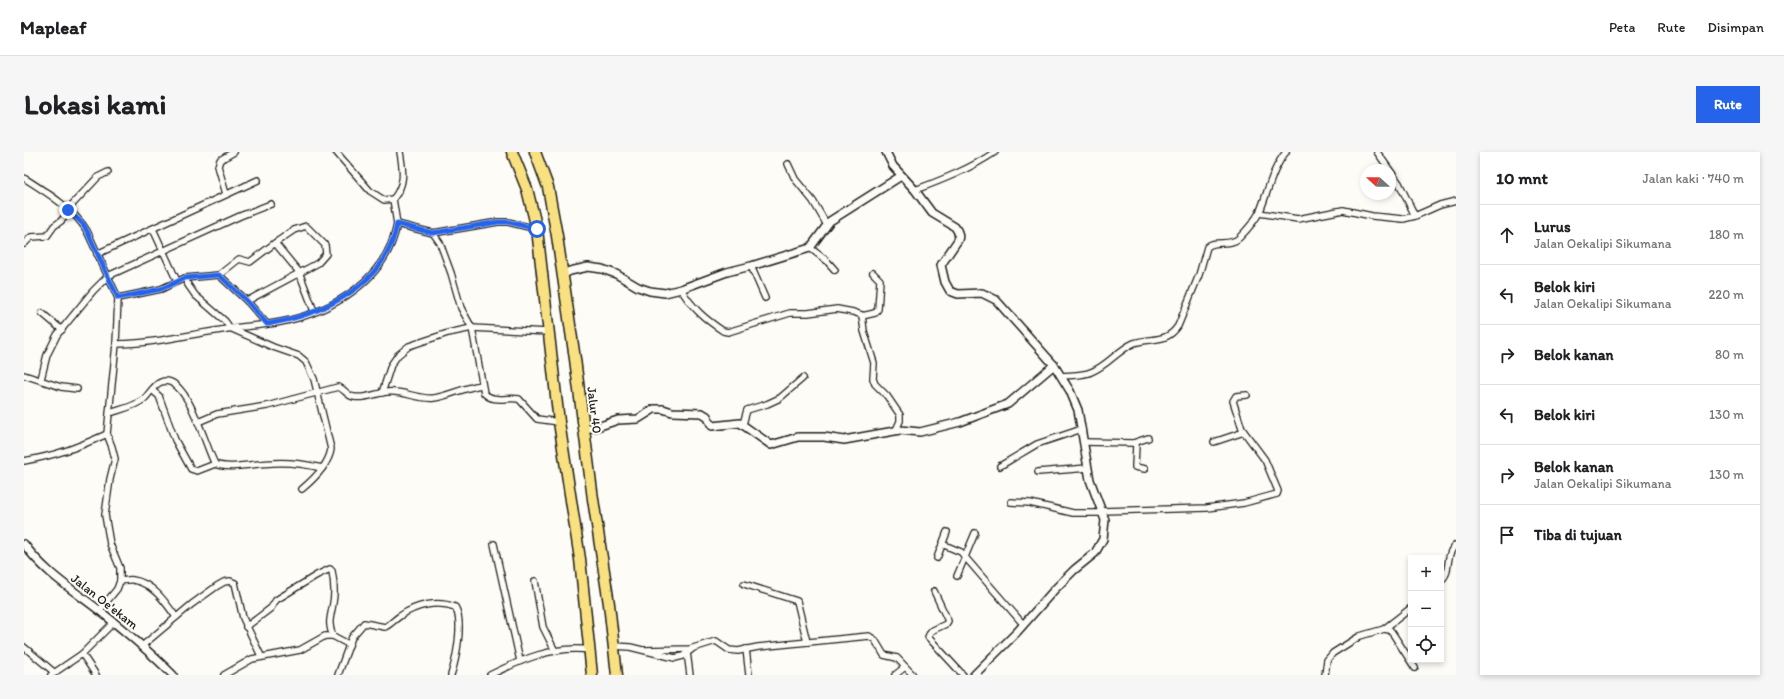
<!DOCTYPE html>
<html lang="id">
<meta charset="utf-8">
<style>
:root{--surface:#fff;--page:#f6f6f6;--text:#202124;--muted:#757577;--line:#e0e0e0;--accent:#2563eb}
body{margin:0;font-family:Itim,sans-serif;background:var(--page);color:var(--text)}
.controls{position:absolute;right:12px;bottom:12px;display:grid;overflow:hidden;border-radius:0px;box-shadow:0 2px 6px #0003}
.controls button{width:36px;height:36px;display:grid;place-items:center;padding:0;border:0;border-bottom:1px solid var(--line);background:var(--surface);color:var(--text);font:20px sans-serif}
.compass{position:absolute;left:1336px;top:12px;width:36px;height:36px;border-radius:50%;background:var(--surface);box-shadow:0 2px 6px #0003;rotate:291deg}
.stop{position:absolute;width:12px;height:12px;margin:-9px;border:3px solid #2563eb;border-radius:50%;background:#fff}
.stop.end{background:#2563eb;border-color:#fff;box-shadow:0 1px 4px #0008}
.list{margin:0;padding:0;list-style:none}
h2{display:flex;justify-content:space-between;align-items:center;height:52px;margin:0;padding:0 16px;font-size:17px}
h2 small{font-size:13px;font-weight:400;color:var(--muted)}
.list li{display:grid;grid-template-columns:26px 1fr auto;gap:12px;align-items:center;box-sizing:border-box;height:60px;padding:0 16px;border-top:1px solid var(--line)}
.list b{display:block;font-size:15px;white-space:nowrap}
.list p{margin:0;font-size:13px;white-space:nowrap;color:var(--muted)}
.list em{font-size:13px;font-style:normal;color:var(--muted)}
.icon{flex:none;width:22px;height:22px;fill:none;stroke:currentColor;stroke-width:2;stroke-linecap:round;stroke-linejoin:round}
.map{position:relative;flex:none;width:1432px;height:523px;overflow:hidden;border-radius:0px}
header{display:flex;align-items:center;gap:24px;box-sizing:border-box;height:56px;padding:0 20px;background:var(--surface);border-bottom:1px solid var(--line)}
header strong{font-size:19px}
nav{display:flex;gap:22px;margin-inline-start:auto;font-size:14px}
.intro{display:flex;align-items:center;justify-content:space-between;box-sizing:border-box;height:96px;padding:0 24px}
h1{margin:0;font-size:28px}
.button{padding:10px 18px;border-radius:0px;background:var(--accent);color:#fff;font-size:14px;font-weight:700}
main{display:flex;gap:24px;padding:0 24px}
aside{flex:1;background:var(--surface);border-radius:0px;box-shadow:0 2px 6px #0003}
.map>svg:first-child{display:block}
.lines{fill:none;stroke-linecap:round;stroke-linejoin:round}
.street-casing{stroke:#1c1c1c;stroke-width:8}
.secondary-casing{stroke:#1c1c1c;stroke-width:10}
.highway-casing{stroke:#1c1c1c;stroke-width:13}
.street{stroke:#fdfcf7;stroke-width:5.5}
.secondary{stroke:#fdfcf7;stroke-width:7}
.highway{stroke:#f9e181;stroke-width:10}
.route{stroke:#2563eb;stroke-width:5}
.labels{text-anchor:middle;stroke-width:4;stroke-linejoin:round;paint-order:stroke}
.street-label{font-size:13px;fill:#1c1c1c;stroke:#fdfcf7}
</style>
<header>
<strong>Mapleaf</strong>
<nav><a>Peta</a><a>Rute</a><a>Disimpan</a></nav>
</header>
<div class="intro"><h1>Lokasi kami</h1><a class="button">Rute</a></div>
<main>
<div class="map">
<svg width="1432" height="523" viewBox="0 0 1432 523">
<rect width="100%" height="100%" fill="#fdfcf7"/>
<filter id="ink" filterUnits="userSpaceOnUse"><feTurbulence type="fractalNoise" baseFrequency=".025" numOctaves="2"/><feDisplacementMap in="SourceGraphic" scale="8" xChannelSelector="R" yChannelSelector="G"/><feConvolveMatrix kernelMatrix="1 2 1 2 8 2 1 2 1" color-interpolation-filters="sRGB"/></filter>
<g filter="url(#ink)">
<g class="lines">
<defs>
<g id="street">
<polyline points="312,0 346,39 360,48 369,47 373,72"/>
<polyline points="1353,0 1375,31 1391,64"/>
<polyline points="764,12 771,27 789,49 803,73"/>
<path d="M 0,26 C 22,40 50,57 63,79 L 94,146 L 92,192 C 128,192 162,183 197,178 C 217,174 237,174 257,170 C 309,160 363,127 373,72 L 409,81 L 474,70 L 484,70 L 513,77"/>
<path d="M 891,38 C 918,28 946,17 971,0"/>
<polyline points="202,42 194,14 196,8 210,0"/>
<path d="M 369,47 C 382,32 379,18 376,0"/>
<polyline points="43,58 74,25 84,20"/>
<polyline points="1235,61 1274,67 1319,58 1348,64 1379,67 1391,64 1416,53 1432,49"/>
<polyline points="129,77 153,129"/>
<path d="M 409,81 L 416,91 L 427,121 L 437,156 L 448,176 L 460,241 C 469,251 483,245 495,247 L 513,267 L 535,270"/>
<polyline points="0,92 7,85 23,84 30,74 37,69 45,60"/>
<polyline points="786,96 802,108 811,118"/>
<polyline points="73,102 234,28"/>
<polyline points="727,114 741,146"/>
<polyline points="195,123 215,107 226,110 251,91 275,120 290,159"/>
<path d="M 161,126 L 164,133 L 171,143 L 201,169 L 206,176 L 249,195 L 275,204 L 282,210 L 290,227 L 307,297 C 305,313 290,327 278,337"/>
<path d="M 657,137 C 668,156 681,167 699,179 L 704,180 L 766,161 L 784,161 L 813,157 L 829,160 L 838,163 L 840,179 L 850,211 L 849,227 L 851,232 L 863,244 L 876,263 L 876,269 L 872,278"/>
<polyline points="94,146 137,137 161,126 195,123 223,149 243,172"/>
<polyline points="223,149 294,111 302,102 301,93 282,74 270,78 251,91"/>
<polyline points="18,161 38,178"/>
<polyline points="838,164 851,161 854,157 856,128 849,121"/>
<polyline points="0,223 37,235 53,237"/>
<path d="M 1037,224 C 1046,223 1058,224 1067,220 C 1083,214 1094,198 1110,191 C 1127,185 1142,192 1154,174 L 1175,123 L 1183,95 C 1191,87 1206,95 1215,86 C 1222,79 1231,69 1236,59 C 1244,40 1248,17 1262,0"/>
<polyline points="17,227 23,203 33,183 69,139 84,124 216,64 247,52"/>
<polyline points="128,238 135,244 151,288 167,317 173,319 191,312"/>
<polyline points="358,241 367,213 374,203 385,194 424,181 448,176 524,180"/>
<path d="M 86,261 C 98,257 110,255 120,247 C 126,242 129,233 137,230 C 163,220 182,297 191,312 C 205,318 233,311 249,311 C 267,310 281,312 298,316"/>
<path d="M 174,270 L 193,262 L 243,254 L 314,235 C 321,237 323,244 330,245 C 342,247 352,241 363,240 C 379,238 394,248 410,246 C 425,244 441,235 458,233"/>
<polyline points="719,272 723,258 743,252 756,246 779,226"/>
<polyline points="1060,290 1109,291 1112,292 1111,315 1121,317"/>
<polyline points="1190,290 1220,280"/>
<polyline points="1109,291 1124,286"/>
<path d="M 0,309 C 33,303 52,296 83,282"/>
<polyline points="976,314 1013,292 1058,277"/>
<polyline points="1014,320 1064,316"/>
<polyline points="987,350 1006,351 1049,361 1079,361"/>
<polyline points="1078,359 1183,356 1220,351 1253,342 1254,339 1241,308 1218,277 1209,249 1212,244 1223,243"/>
<polyline points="951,381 941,405 999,472"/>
<polyline points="470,392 496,509"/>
<polyline points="918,392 937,400 941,405 933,424"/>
<polyline points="913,406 923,380"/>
<path d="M 1417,428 C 1428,421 1420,402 1432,393"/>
<path d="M 96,429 C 100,429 105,427 109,428 C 129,431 142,451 152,465"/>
<polyline points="511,429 519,475 531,499"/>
<polyline points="720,432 773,449 783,490"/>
<polyline points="910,439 924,469 922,472 907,479 904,485 939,523"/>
<polyline points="75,459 93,437 96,429 96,416 86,392 81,363 86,327 91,307 88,295 83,282 92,192"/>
<path d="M 222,475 L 247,456 L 252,448 L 293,423 L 306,417 L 308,419 C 310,429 311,440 309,451 C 307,465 303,470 309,484"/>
<polyline points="1360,477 1366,478 1369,482 1391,516"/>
<polyline points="118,494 168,452 193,434 200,430 206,429 211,431 219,466 237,504"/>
<polyline points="590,494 606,495 651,506 659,504 668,497"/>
<polyline points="0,495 31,521"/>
<polyline points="722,497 725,523"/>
<polyline points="620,498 666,497 692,489 705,498 714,499 734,495 845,484 851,488 860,503 873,506 889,523"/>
<polyline points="663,500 666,523"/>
<polyline points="58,502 72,523"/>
<polyline points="27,523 58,502 90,470"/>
<polyline points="200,523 228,507 276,498 301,484 309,484 324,492"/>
<path d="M 314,523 L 328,485 L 340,471 L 361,475 C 367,472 371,467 376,464 C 392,453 413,448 431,455 C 440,469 432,508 427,523"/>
<path d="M 466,523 C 497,508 530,493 566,498"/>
<polyline points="871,523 881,515"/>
<polyline points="1301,523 1303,508 1309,501 1336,484 1360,477 1387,456"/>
</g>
<g id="secondary">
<path d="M 862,0 L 869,14 L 891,38 L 908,61 L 931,75 C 934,79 936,83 934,88 L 917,113 L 921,130 L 926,139 L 934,142 L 958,141 L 972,148 L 1030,213 L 1046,239 L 1054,258 L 1066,328 L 1081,368 L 1079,387 L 1071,401 L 1050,418 L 1031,437 L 993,480 L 950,523"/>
<polyline points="538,123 546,119 564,115 578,117 592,122 614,135 626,139 641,141 657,137 703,120 727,114 786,96 806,69 877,24"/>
<polyline points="560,276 570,276 594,268 614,267 630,257 639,257 648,260 678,261 683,264 688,274 716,271 747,293 774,285 800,285 820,288 876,278 896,280 936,270 984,252 1030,213"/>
<path d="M 0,392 C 20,420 49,438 76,459 C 101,479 126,500 149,523"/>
</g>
<g id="highway">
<polyline points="488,0 503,37 513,77 535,270 556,407 568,523"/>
<polyline points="511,0 524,35 533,84 551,207 569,347 585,452 593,523"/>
</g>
</defs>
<use href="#street" class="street-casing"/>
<use href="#secondary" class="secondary-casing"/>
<use href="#highway" class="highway-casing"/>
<use href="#street" class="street"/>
<use href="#secondary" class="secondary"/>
<use href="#highway" class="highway"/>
</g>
</g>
<g class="lines" filter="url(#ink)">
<path class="route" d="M 44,58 L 59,72 L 63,79 L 94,146 L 137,137 L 161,126 L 195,123 L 223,149 L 243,172 C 299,163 362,133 373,72 L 409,81 L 474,70 L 484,70 L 513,77"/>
</g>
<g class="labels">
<g class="street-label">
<text transform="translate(571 258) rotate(83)" y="5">Jalur 40</text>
<text transform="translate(81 449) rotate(38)" y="5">Jalan Oe'ekam</text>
</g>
</g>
</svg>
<div class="controls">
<button>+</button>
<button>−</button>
<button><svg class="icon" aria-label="locate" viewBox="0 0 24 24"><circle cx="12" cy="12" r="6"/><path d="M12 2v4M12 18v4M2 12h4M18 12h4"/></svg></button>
</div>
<svg class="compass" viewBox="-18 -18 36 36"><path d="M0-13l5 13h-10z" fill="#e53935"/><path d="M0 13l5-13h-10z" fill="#757577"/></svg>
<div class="stop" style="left:513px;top:77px"></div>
<div class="stop end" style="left:44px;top:58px"></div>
</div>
<aside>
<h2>10 mnt<small>Jalan kaki · 740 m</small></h2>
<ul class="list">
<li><svg class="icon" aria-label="ahead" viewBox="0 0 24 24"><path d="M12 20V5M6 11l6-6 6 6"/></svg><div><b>Lurus</b><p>Jalan Oekalipi Sikumana</p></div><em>180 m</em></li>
<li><svg class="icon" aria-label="left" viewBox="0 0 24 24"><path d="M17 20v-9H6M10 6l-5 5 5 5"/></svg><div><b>Belok kiri</b><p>Jalan Oekalipi Sikumana</p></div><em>220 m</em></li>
<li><svg class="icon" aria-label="right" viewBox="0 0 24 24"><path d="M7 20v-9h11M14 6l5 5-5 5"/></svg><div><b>Belok kanan</b></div><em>80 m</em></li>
<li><svg class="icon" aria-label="left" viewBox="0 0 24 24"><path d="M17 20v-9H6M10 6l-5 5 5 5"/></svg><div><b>Belok kiri</b></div><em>130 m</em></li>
<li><svg class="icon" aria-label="right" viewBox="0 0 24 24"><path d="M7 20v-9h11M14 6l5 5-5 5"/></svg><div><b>Belok kanan</b><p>Jalan Oekalipi Sikumana</p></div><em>130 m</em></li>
<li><svg class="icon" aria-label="arrive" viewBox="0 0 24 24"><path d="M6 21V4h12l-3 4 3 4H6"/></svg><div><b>Tiba di tujuan</b></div></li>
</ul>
</aside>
</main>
